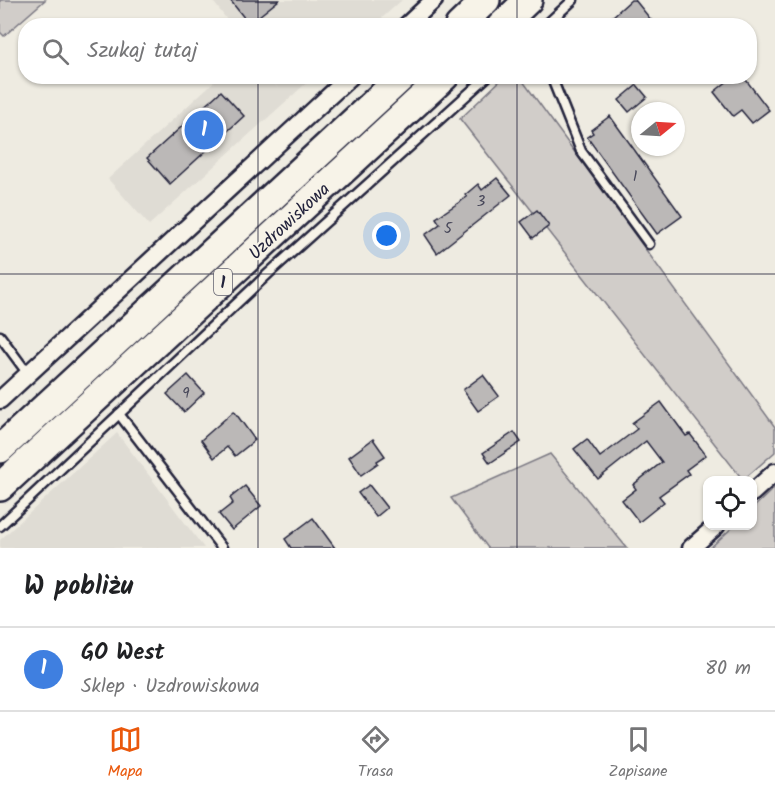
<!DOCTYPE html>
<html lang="pl">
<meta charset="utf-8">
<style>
:root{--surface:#fff;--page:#f2f2f2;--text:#202124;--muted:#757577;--line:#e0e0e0;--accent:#ea580c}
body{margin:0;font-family:Kalam,sans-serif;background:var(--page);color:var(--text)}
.controls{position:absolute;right:18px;bottom:18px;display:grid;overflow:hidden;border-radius:12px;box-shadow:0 2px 4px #0004}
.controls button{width:54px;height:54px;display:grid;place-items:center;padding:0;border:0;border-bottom:2px solid var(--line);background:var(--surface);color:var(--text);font:30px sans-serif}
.compass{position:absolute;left:631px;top:102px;width:54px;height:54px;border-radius:50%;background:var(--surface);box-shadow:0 2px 4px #0004;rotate:72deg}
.you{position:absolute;left:387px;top:236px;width:21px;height:21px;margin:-15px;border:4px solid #fff;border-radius:50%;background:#1a73e8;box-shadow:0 0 0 9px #1a73e833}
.badge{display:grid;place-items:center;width:39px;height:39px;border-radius:50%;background:var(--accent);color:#fff;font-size:20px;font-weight:700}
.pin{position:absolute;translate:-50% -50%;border:3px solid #fff;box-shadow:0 2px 6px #0006}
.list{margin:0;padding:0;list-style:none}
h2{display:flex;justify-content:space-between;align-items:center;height:78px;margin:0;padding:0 24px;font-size:26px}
h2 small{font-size:20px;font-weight:400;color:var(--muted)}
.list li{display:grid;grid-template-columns:39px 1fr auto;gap:18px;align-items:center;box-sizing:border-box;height:84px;padding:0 24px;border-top:2px solid var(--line)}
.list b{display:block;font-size:22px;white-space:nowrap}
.list p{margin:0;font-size:20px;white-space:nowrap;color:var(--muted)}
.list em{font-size:20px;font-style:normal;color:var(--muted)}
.icon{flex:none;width:33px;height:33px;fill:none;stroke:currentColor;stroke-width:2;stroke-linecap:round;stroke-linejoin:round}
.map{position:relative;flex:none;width:775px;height:548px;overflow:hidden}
.search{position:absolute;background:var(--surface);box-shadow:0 2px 4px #0004;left:18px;right:18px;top:18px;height:66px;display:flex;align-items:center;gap:15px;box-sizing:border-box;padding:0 21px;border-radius:24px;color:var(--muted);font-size:22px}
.sheet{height:162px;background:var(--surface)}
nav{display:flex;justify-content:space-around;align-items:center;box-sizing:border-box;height:84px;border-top:2px solid var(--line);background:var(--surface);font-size:16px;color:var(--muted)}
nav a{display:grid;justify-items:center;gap:3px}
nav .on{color:var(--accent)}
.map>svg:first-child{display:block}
.built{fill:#dfdcd4}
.green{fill:#d1cdc9;stroke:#7a7882;stroke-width:1.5}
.building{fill:#bbb8b7;stroke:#22223b;stroke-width:1.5}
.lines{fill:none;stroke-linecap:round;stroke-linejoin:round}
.service-casing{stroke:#22223b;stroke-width:13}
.minor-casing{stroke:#22223b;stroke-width:21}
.primary-casing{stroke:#22223b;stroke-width:32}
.service{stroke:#f7f3e8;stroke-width:8}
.minor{stroke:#f7f3e8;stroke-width:16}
.primary{stroke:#f7f3e8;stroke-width:27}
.grid{fill:none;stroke:#22223b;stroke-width:1.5;stroke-opacity:0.55}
.labels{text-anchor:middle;stroke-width:4.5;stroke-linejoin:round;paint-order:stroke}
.number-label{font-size:15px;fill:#48485a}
.shield{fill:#f7f3e8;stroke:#62616f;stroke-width:1.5}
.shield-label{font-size:16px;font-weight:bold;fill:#22223b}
.street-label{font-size:18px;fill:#22223b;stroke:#f7f3e8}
</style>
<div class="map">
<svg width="775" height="548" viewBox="0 0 775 548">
<rect width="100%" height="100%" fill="#eeebe1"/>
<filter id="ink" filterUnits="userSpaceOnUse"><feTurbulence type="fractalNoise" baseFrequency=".0167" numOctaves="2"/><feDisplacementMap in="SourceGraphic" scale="12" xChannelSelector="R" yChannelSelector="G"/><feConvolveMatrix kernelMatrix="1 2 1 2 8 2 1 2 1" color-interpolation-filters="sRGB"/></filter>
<g filter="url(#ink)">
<g class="built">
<polygon points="212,0 402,0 373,26 231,25"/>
<polygon points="219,77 268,77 278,88 270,77 313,77 149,225 108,179"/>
<polygon points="117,433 204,548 0,548 0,540"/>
</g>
<g class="green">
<polygon points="0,0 45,0 4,36 0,32"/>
<polygon points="504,77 520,77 775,427 775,452 743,480 460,119"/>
<polygon points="550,454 627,548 488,548 451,498"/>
<polygon points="775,487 775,548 710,548 734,526 752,526 753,508"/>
</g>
<g class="building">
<polygon points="230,0 279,0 249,24"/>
<polygon points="631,0 635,0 656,26 602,26"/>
<polygon points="734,76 743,76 769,110 752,123 741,110 733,116 714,92"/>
<polygon points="637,85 647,97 629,112 619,100"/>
<polygon points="221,91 244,116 170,184 147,158"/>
<polygon points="610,116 682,216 657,234 587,137 593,133 591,130"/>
<polygon points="497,178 511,195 437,253 425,235 440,224 436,218 467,197 465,195 478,184 482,190"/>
<polygon points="537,210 549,226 533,238 521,222"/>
<polygon points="188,375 204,393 184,412 167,394"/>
<polygon points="483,375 499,396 478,411 463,390"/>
<polygon points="661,402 686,436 690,434 706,455 686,470 689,474 659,496 664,502 639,522 622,500 636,489 633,485 662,462 646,441 598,479 574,449 587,439 600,457 637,429 632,423"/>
<polygon points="234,411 255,440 235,456 227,447 214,458 201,440"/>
<polygon points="514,432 521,442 490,463 483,453"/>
<polygon points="373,439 385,456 377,461 378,463 361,475 349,457"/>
<polygon points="369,485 387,508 376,517 358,493"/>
<polygon points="245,486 261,506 232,530 219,514 233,503 230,498"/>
<polygon points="313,518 335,548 291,548 285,539"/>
</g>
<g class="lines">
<defs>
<g id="service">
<polyline points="545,26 573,0"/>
<polyline points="551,76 581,151 649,244"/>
<polyline points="0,336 28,374"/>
<polyline points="119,414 222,548"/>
<polyline points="0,526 269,273 488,76"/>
</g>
<g id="minor">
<polyline points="406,26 434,0"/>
<polyline points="0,400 351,76"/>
<polyline points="752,493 775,472"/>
<polyline points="691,548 716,526"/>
</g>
<g id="primary">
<polyline points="459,26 486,0"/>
<polyline points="501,26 528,0"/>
<polyline points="0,449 403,76"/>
<polyline points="0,487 445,76"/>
</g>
</defs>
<use href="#service" class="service-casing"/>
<use href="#minor" class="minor-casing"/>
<use href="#primary" class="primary-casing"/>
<use href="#service" class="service"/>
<use href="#minor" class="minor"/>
<use href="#primary" class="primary"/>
</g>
</g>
<path class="grid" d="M 258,0 L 258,26M 517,0 L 517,26M 258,76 L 258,548M 517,76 L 517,548M 0,274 L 775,274"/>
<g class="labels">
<g class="number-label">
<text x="635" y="181">1</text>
<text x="481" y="206">3</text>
<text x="448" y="233">5</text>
<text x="186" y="398">9</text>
</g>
<rect class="shield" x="214" y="269" width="18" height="26" rx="4.5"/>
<g class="shield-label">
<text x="223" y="288">1</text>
</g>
<g class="street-label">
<text transform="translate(289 221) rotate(-43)" y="6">Uzdrowiskowa</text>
</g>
</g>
</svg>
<div class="controls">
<button><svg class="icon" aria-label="locate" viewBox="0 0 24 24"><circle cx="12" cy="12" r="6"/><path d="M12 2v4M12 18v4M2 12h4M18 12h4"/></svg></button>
</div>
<svg class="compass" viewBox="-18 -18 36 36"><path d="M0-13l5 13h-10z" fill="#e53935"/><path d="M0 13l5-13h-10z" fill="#757577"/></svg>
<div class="you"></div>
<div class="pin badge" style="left:204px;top:130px;background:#3f7fe0">1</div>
<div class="search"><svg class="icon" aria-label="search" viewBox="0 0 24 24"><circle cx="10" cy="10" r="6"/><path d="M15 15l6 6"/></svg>Szukaj tutaj</div>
</div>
<section class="sheet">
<h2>W pobliżu<small></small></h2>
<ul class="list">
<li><span class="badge" style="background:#3f7fe0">1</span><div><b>GO West</b><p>Sklep · Uzdrowiskowa</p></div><em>80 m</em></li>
</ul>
</section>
<nav>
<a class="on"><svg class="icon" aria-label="map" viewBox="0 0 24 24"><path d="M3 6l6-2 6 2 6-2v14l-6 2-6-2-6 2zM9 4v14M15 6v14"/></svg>Mapa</a>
<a><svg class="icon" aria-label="directions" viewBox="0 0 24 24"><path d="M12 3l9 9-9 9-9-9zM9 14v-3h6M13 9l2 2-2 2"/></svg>Trasa</a>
<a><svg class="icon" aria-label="saved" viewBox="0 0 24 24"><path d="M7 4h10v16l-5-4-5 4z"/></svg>Zapisane</a>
</nav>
